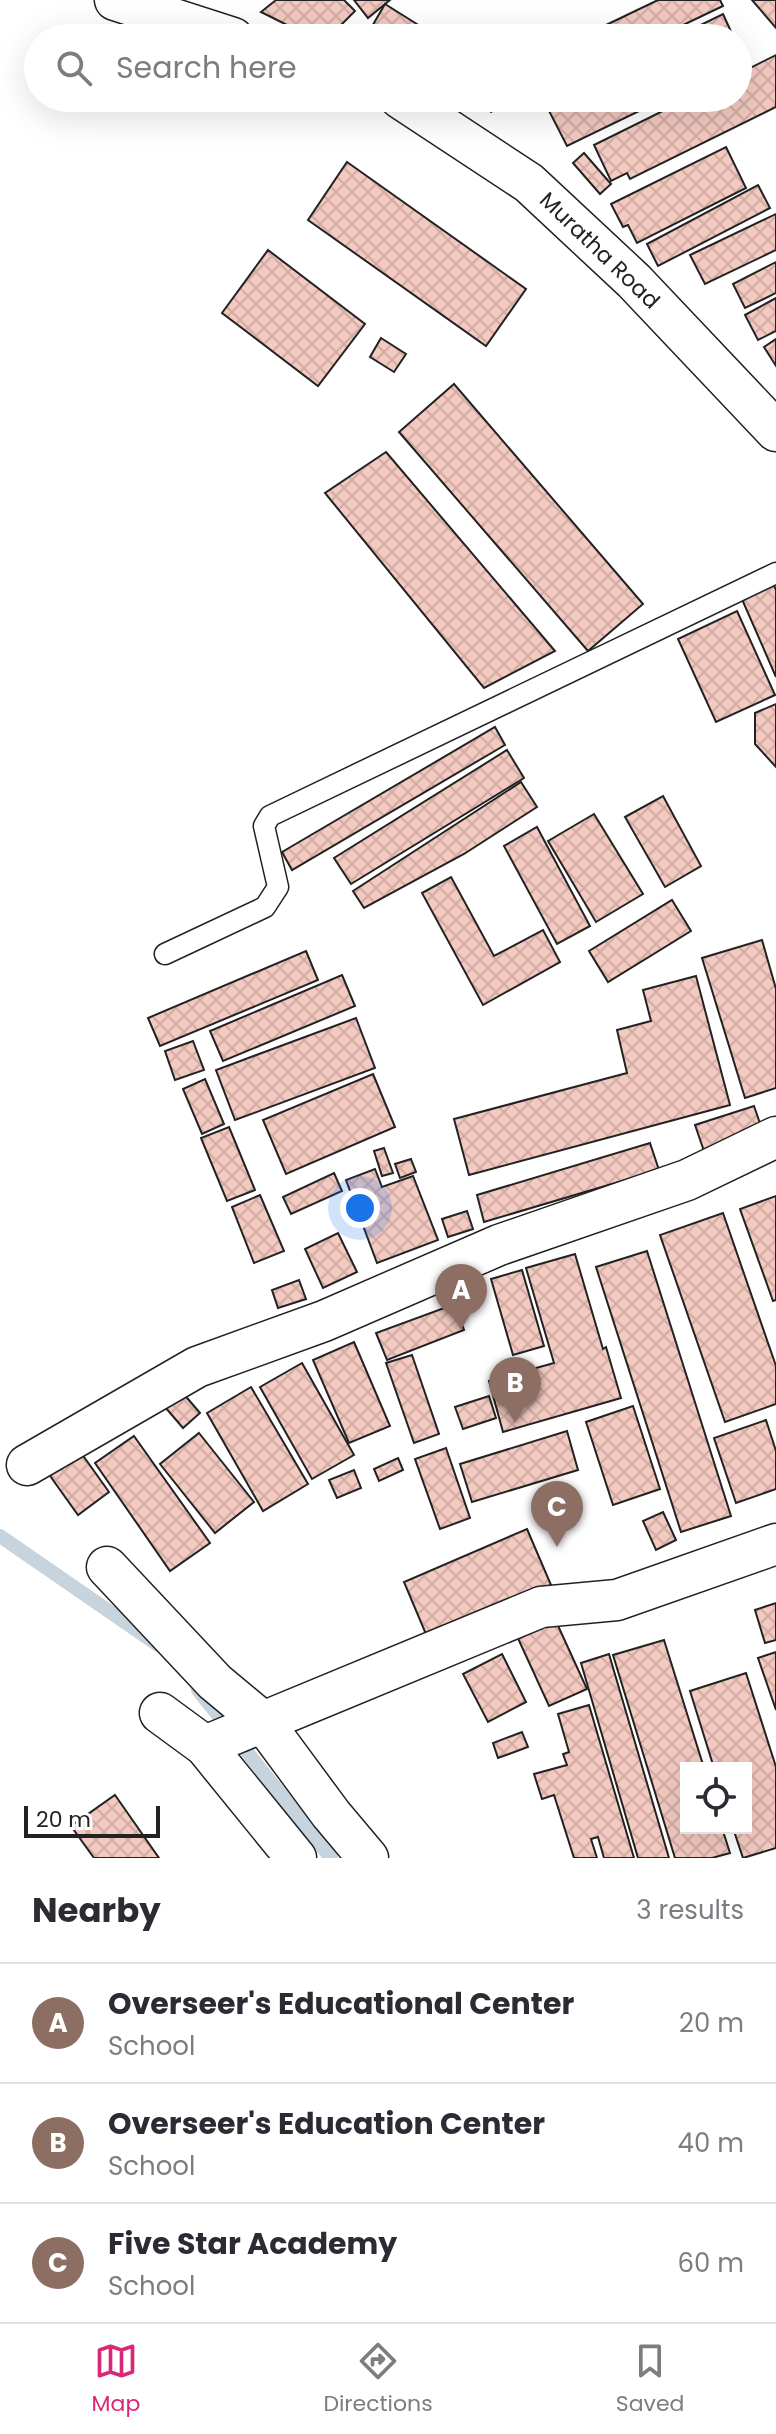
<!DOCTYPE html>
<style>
:root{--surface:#fff;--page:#f7f7f7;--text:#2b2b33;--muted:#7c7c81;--line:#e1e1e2;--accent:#db2777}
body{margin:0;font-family:Poppins,sans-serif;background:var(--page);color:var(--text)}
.controls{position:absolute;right:24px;bottom:24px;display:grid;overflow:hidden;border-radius:0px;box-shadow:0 8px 32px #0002}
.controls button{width:72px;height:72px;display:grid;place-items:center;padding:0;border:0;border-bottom:2px solid var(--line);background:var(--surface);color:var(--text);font:40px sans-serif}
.scale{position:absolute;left:24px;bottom:20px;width:136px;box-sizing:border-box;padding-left:8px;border:4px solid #222;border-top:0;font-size:22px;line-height:28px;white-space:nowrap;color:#222;-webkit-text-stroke:6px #fff;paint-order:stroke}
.you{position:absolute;left:360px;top:1208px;width:28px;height:28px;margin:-20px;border:6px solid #fff;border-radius:50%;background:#1a73e8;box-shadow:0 0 0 12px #1a73e833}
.badge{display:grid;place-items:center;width:52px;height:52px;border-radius:50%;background:var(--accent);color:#fff;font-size:26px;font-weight:700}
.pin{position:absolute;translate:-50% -66px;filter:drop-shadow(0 2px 4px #0008)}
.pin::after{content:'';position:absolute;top:42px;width:28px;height:24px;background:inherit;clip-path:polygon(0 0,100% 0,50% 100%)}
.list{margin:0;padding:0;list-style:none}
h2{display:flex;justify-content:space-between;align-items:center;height:104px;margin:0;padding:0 32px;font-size:34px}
h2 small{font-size:26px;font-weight:400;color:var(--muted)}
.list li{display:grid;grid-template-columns:52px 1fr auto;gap:24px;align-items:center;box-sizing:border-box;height:120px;padding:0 32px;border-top:2px solid var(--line)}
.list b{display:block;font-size:30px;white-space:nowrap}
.list p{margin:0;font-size:26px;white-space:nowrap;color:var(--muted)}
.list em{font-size:26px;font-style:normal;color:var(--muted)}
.icon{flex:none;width:44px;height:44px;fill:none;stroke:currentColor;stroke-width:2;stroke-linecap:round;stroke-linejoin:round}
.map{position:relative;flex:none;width:776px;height:1858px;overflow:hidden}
.search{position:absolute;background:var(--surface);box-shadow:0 8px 32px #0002;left:24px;right:24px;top:24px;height:88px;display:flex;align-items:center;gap:20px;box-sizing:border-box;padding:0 28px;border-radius:44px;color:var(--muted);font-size:30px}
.sheet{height:464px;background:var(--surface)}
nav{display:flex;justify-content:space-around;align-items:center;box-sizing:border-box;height:112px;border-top:2px solid var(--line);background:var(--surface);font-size:22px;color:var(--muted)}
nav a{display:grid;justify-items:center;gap:4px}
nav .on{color:var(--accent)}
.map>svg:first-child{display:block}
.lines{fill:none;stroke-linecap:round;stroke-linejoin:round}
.stream{stroke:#c7d3dd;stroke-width:14}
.building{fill:url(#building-cross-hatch);stroke:#222;stroke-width:2}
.lane-casing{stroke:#222;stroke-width:23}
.street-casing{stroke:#222;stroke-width:43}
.lane{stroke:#fff;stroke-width:20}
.street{stroke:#fff;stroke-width:40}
.labels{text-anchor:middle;stroke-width:6;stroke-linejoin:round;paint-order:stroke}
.street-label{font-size:22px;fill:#222;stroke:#fff}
</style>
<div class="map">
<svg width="776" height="1858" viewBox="0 0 776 1858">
<defs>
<pattern id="building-cross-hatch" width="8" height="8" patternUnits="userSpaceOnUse" patternTransform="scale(2)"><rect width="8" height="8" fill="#f3c9c0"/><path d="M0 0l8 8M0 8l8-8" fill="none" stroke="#d0aca5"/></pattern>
</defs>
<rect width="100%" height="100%" fill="#fff"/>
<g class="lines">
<g class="stream">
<polyline points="0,1536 158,1645"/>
<polyline points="198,1690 331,1858"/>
</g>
</g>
<g class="building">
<polygon points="276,0 344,0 355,11 328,38 313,38 261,12"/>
<polygon points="354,0 390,0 368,18"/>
<polygon points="658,0 720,0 723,6 656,38 579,38"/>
<polygon points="752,0 776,0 776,28"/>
<polygon points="385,4 439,38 382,38 370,30"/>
<polygon points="723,14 734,38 674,38"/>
<polygon points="776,55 776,107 630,179 627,173 611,181 594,145 689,98 738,98 738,74"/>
<polygon points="484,98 519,98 491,112"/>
<polygon points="550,98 666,98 567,146 544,101"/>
<polygon points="726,147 746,188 637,243 628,225 623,227 611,204"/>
<polygon points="584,153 611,184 600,194 573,163"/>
<polygon points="347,162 526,289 486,346 308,220"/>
<polygon points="758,185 770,208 658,266 647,244"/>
<polygon points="776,214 776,250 705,284 690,255"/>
<polygon points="268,250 365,324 318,386 222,313"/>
<polygon points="776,262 776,293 745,308 733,284"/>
<polygon points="776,298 776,331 758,340 745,315"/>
<polygon points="381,338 406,354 394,372 370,357"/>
<polygon points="776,339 776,366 764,347"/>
<polygon points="454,384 643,604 588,651 399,432"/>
<polygon points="386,452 555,651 484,688 325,493"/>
<polygon points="773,583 776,590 776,677 741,597"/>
<polygon points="737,611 775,695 716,722 678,639"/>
<polygon points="776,704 776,767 755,744 755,713"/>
<polygon points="495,727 505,745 292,870 282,852"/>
<polygon points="507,750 524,778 351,884 334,858"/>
<polygon points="521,782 537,807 464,854 364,908 353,891"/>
<polygon points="663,796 701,866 665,887 625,817"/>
<polygon points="594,814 643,894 596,922 548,841"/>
<polygon points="537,827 590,926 557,944 504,846"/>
<polygon points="451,877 494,956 543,930 560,962 483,1005 422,893"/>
<polygon points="672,900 691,931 608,982 589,951"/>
<polygon points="762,940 776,989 776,1088 745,1098 702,958"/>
<polygon points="306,951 318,980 160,1046 148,1018"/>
<polygon points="342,975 355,1006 223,1061 210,1031"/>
<polygon points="696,976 730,1105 469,1175 454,1119 627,1073 617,1030 651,1021 643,990"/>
<polygon points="356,1018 375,1068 235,1120 216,1070"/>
<polygon points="193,1041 204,1070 175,1080 165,1051"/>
<polygon points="373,1074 395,1127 286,1174 263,1120"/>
<polygon points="205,1079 224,1124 202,1134 183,1089"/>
<polygon points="754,1106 764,1135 705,1154 695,1125"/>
<polygon points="229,1127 255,1190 227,1201 201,1138"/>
<polygon points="650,1143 659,1170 484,1222 477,1195"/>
<polygon points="384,1148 393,1173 382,1176 374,1151"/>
<polygon points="411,1159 416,1172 400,1178 395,1164"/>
<polygon points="375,1169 382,1187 413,1176 438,1240 377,1263 346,1180"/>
<polygon points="334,1173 342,1191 291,1214 283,1197"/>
<polygon points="260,1195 284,1251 254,1263 232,1207"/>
<polygon points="776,1196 776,1300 773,1301 740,1209"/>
<polygon points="467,1211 473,1229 448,1237 442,1219"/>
<polygon points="723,1213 776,1366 776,1404 725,1422 660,1235"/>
<polygon points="338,1233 357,1272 323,1288 305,1249"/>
<polygon points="647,1251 731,1516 681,1532 596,1267"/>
<polygon points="575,1254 603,1349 606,1347 621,1398 503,1432 489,1381 554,1363 526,1268"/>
<polygon points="522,1270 544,1346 513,1355 491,1279"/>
<polygon points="299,1280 306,1299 278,1308 272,1290"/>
<polygon points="455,1304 464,1330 387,1360 376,1333"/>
<polygon points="354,1342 390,1426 349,1443 313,1360"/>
<polygon points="412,1355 439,1434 414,1443 386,1363"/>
<polygon points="302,1363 354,1455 312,1479 260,1387"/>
<polygon points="251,1387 308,1484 263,1511 207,1413"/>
<polygon points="182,1392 200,1413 183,1428 165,1407"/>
<polygon points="489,1396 496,1418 463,1429 455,1407"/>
<polygon points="633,1406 660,1489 613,1505 586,1422"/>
<polygon points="766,1420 776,1451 776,1489 736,1503 714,1438"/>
<polygon points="567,1431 578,1470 472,1502 460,1464"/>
<polygon points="199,1433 254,1502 215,1533 160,1464"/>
<polygon points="134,1436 210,1543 170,1571 95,1463"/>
<polygon points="446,1448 470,1518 440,1529 415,1459"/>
<polygon points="79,1450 109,1492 78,1515 48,1473"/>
<polygon points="398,1458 403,1470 379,1481 374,1469"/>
<polygon points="354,1470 361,1488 337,1498 329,1480"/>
<polygon points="663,1512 676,1540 656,1550 643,1521"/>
<polygon points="527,1529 551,1585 428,1639 404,1582"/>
<polygon points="776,1603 776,1640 765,1643 755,1610"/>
<polygon points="554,1617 587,1689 549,1706 516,1634"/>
<polygon points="664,1640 704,1768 686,1768 686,1828 722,1828 730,1853 712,1858 675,1858 613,1655"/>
<polygon points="776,1652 776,1710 758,1658"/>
<polygon points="502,1654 526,1702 488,1722 463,1674"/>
<polygon points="609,1654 669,1858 638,1858 581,1663"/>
<polygon points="746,1673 776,1767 776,1848 743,1858 733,1828 746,1828 746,1768 714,1768 690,1691"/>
<polygon points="589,1705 634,1858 604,1858 598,1837 591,1839 597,1858 574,1858 554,1795 542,1799 534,1774 567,1765 563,1754 569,1752 558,1714"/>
<polygon points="522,1732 528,1747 498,1758 493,1743"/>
<polygon points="115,1795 159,1858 94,1858 71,1826"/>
</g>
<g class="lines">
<defs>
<polyline id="lane" points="165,954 265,907 278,887 264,826 270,816 776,573"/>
<g id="street">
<polyline points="115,0 233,38"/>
<polyline points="400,98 529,183 634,281 776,431"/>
<polyline points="27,1465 197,1367 324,1321 499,1245 687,1180 776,1137"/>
<polyline points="107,1567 215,1682 263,1722 331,1814 368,1858"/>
<polyline points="160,1713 205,1746 296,1858"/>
<polyline points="205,1746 541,1607 617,1600 776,1544"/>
</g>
</defs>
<use href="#lane" class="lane-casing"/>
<use href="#street" class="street-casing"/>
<use href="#lane" class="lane"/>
<use href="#street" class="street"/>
</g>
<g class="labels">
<g class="street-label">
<text transform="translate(600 250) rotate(44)" y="8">Muratha Road</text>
</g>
</g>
</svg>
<div class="controls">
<button><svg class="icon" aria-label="locate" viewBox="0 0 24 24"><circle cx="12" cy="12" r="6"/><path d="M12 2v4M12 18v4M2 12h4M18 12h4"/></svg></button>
</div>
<div class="scale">20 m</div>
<div class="you"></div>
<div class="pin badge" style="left:461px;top:1330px;background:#8d6e63">A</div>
<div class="pin badge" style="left:515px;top:1423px;background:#8d6e63">B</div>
<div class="pin badge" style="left:557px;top:1547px;background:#8d6e63">C</div>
<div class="search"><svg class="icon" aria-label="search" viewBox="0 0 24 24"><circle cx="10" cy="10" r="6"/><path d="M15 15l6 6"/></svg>Search here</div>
</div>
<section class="sheet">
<h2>Nearby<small>3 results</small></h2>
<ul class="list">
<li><span class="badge" style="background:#8d6e63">A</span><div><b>Overseer's Educational Center</b><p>School</p></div><em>20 m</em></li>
<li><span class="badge" style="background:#8d6e63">B</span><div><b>Overseer's Education Center</b><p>School</p></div><em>40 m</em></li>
<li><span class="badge" style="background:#8d6e63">C</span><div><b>Five Star Academy</b><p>School</p></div><em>60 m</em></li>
</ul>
</section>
<nav>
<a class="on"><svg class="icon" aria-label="map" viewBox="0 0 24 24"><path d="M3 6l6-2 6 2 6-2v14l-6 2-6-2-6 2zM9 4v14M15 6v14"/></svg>Map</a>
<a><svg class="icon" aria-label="directions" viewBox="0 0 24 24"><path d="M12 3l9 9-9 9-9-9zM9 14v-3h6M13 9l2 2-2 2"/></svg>Directions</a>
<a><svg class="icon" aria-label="saved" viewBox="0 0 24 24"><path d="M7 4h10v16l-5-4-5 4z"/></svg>Saved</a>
</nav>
